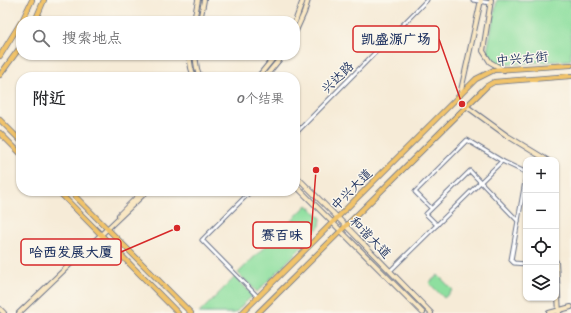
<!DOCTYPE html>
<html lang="zh">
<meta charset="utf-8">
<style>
:root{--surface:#fff;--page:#f6f6f6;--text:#202124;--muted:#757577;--line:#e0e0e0}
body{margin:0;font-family:Sriracha,"LXGW WenKai TC",sans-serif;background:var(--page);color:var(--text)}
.controls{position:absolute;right:12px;bottom:12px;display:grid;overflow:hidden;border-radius:8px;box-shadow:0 1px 3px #0004}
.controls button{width:36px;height:36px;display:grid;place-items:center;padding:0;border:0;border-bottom:1px solid var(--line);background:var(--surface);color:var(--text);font:20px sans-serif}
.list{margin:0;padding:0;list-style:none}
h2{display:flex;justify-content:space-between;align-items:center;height:52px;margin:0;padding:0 16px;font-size:17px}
h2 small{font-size:13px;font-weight:400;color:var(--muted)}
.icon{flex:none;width:22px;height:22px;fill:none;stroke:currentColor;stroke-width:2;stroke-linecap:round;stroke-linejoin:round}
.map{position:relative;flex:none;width:571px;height:313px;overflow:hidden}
.search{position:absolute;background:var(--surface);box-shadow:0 1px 3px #0004;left:16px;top:16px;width:284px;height:44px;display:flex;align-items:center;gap:10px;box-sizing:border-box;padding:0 14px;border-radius:16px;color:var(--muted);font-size:15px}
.panel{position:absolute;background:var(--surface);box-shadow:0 1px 3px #0004;left:16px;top:72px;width:284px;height:124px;border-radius:16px}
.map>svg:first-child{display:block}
.green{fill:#8edf9f;stroke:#54877e}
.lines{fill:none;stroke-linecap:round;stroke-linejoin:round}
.street-casing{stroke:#687188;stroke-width:5}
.secondary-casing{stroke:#687188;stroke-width:6}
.primary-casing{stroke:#687188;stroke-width:6}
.street{stroke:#fff;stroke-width:3}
.secondary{stroke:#f9e7c3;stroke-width:4}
.primary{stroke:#f1c36a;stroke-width:4.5}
.labels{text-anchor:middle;stroke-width:3;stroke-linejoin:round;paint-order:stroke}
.street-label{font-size:13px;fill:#1b2f5e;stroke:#fbf7ec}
.leader{fill:none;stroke:#d62828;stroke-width:1.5}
.callout-dot{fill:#d62828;stroke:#fbf7ec;stroke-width:1.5}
.callout{fill:#fbf7ec;stroke:#d62828;stroke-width:1.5}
.callout-label{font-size:14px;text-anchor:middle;font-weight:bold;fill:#1b2f5e}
</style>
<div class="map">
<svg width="571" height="313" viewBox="0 0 571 313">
<rect width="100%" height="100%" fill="#fbf7ec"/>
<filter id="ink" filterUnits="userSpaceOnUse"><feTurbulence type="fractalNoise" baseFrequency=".025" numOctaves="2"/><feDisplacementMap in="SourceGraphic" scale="8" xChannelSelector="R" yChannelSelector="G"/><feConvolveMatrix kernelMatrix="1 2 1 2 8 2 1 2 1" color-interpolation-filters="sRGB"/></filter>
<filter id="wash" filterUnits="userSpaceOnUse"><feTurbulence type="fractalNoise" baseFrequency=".012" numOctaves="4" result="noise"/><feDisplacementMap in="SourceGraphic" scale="16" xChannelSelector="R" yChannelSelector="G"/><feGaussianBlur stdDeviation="0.9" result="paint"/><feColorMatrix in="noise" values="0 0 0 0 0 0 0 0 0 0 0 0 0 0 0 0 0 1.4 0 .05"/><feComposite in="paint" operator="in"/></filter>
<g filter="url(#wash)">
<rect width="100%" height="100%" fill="#f6ebd7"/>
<g class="green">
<polygon points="497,0 571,0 571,60 500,65 494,63 487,52"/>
<polygon points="307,205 321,218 320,226 305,242 297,252 257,292 238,273"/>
<polygon points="438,275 453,290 444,298 429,283"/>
<polygon points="235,277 253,295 235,313 199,313"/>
</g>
</g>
<g filter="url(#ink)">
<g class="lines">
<defs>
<g id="street">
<polyline points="473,0 490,3"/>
<polyline points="295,134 427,0"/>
<polyline points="526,176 511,260 514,263 526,264"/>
<polyline points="251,191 202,240 258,297"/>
<polyline points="431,208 415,192 467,140 502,161"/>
<polyline points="437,225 426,214 470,171 518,221"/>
<polyline points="390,271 502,161 525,172 526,175"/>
</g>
<g id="secondary">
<polyline points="491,0 483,51 490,62 504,70"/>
<polyline points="194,21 198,0"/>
<polyline points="200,21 204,0"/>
<polyline points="295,22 303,0"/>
<polyline points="295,33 304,13 308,0"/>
<polyline points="189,55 191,68 194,77"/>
<polyline points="195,55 197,69 200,77"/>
<polyline points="258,77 276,55"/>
<polyline points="265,77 283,55"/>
<polyline points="460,95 481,0"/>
<polyline points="466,106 506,135 547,160"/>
<polyline points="295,175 346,226 431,313"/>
<polyline points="295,185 423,313"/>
<polyline points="119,215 143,191"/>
<polyline points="556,262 559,313"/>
<polyline points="0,309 4,313"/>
<polyline points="19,313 147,191"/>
<polyline points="549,313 571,307"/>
</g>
<g id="primary">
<polyline points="22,21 32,0"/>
<polyline points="35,21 44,0"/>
<polyline points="0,56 21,22"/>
<polyline points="0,75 21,46"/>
<polyline points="0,120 21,141"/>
<polyline points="0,133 21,154"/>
<polyline points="58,191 178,313"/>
<polyline points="70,191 191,313"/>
<polyline points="242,313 476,79 494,70 571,65"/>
<polyline points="258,313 487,86 494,82 571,76"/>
</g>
</defs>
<use href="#street" class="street-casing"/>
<use href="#secondary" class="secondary-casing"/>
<use href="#primary" class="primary-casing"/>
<use href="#street" class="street"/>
<use href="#secondary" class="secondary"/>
<use href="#primary" class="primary"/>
</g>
</g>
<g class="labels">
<g class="street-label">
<text transform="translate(522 58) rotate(-5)" y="5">中兴右街</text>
<text transform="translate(337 77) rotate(-45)" y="5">兴达路</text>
<text transform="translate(351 189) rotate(-45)" y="5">中兴大道</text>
<text transform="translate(371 237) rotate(46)" y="5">和谐大道</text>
</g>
</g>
<path class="leader" d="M462 104L439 39M316 170L311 235M177 228L121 252"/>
<g class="callout-dot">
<circle cx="462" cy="104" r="4"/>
<circle cx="316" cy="170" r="4"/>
<circle cx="177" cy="228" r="4"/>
</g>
<g class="callout">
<rect x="353" y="26" width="86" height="26" rx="4"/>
<rect x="253" y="222" width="58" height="26" rx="4"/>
<rect x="21" y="239" width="100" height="26" rx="4"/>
</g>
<g class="callout-label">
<text x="396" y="44">凯盛源广场</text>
<text x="282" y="240">赛百味</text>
<text x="71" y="257">哈西发展大厦</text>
</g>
</svg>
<div class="controls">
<button>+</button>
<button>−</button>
<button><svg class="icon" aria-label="locate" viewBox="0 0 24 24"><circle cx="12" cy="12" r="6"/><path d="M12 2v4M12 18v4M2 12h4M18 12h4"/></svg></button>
<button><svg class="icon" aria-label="layers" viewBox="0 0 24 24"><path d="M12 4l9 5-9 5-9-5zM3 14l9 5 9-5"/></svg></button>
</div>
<div class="search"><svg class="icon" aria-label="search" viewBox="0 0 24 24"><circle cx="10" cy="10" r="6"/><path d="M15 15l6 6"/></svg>搜索地点</div>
<section class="panel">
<h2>附近<small>0个结果</small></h2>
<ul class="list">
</ul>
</section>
</div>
